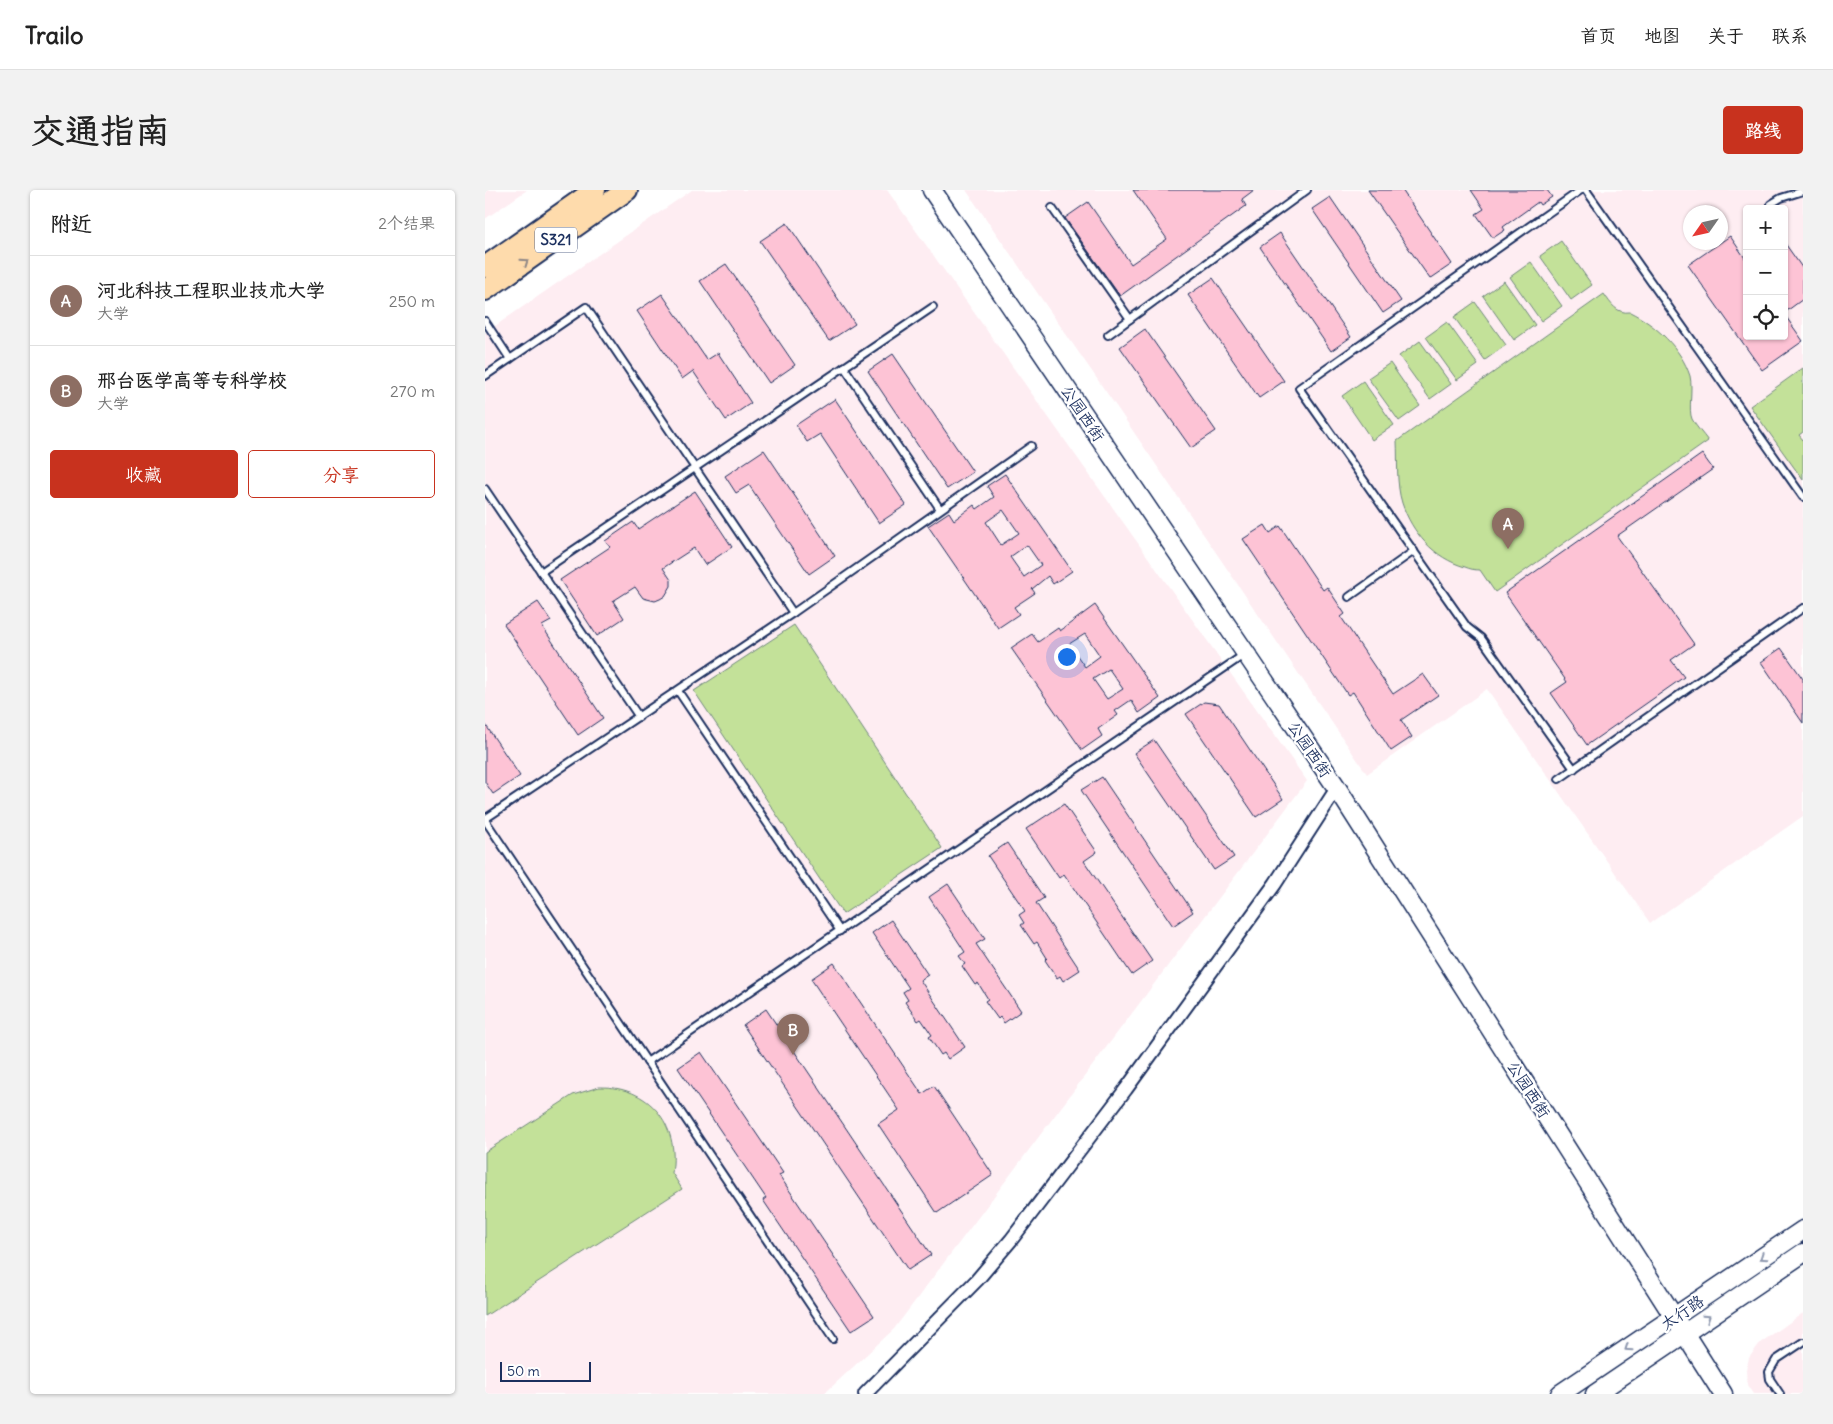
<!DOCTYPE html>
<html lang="zh">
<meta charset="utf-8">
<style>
:root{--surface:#fff;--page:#f2f2f2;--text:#222;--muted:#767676;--line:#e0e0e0;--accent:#c8321e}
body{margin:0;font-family:Delius,"LXGW WenKai TC",sans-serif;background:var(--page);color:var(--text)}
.controls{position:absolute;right:15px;top:15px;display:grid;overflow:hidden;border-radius:5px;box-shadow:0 1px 4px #0004}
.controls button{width:45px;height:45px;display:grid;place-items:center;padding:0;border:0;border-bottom:1px solid var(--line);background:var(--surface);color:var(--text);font:25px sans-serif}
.compass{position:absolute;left:1198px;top:15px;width:45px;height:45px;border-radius:50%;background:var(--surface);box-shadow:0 1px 4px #0004;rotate:236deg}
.scale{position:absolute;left:15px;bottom:12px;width:91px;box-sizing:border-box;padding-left:5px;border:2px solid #1b2f5e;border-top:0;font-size:14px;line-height:18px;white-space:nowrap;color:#1b2f5e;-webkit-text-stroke:4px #fff;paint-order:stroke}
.you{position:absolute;left:581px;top:466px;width:18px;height:18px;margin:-12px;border:4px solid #fff;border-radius:50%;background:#1a73e8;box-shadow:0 0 0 8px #1a73e833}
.badge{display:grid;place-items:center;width:32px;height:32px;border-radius:50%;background:var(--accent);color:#fff;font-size:16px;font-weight:700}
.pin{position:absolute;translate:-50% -41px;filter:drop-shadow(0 1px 2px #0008)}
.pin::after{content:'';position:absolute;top:26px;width:18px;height:15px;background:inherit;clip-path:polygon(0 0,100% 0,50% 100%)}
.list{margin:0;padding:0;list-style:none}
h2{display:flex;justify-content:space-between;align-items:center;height:65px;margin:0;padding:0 20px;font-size:21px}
h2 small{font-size:16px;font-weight:400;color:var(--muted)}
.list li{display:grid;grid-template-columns:32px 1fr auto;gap:15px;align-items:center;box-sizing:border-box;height:90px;padding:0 20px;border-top:1px solid var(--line)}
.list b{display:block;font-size:19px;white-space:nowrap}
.list p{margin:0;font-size:16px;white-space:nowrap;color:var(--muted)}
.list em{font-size:16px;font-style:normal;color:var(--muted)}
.actions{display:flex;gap:10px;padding:15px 20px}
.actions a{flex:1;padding:11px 0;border:1px solid var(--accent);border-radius:5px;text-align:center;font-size:18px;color:var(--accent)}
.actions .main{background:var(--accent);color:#fff}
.icon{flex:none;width:28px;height:28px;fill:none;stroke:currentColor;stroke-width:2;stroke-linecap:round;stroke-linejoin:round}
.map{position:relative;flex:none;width:1318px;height:1204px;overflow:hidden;border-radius:5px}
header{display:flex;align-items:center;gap:30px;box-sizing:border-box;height:70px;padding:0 25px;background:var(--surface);border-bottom:1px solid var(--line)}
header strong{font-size:24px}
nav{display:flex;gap:28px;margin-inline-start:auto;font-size:18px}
.intro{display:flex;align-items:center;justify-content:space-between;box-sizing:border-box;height:120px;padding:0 30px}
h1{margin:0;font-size:35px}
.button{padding:12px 22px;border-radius:5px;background:var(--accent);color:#fff;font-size:18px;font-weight:700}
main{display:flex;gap:30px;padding:0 30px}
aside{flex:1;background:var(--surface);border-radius:5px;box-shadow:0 1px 4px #0004}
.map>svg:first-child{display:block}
.built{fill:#feedf2;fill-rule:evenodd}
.green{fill:#c3e199;stroke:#6f887c}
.building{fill:#fdc3d5;stroke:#1b2f5e;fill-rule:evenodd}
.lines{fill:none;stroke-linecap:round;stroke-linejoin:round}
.lane-casing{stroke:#1b2f5e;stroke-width:10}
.street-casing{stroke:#1b2f5e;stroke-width:16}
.secondary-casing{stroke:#1b2f5e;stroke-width:21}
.primary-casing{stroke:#1b2f5e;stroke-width:24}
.lane{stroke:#fff;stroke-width:6}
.street{stroke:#fff;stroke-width:12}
.secondary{stroke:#fff;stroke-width:18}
.primary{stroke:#fedbac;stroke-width:20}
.oneway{stroke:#8c8585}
.oneway2{stroke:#8d97ae}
.labels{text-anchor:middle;stroke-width:4.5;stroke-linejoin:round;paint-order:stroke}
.shield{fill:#fff;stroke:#5f6d8e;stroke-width:1}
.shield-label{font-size:15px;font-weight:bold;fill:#1b2f5e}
.street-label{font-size:16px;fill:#1b2f5e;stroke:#fff}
</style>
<header>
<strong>Trailo</strong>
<nav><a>首页</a><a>地图</a><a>关于</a><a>联系</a></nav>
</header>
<div class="intro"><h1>交通指南</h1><a class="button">路线</a></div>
<main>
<aside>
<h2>附近<small>2个结果</small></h2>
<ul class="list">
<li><span class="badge" style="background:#8d6e63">A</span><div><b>河北科技工程职业技术大学</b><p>大学</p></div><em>250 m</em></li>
<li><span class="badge" style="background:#8d6e63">B</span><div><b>邢台医学高等专科学校</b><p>大学</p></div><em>270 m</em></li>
</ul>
<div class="actions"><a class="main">收藏</a><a>分享</a></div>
</aside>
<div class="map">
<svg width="1318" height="1204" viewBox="0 0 1318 1204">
<rect width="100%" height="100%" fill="#fff"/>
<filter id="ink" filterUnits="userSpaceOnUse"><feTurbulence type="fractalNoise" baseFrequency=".02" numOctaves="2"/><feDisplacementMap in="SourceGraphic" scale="10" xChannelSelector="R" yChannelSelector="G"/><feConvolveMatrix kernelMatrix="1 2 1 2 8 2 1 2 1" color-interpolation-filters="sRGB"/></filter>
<g filter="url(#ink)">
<g class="built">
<polygon points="0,0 42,0 0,29"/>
<polygon points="207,0 402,0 822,591 409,1139 339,1204 0,1204 0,143"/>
<path d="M 481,0 L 1318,0 L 1318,626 L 1165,733 L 1002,499 L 882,584 L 633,219 ZM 1262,19 L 1299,19 L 1299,146 L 1262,146 ZM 1206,22 L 1236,22 L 1236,52 L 1206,52 Z"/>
<polygon points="1318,1123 1318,1204 1268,1204 1262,1195 1261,1180 1264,1168 1269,1161 1275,1153"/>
</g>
<g class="green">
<polygon points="1076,51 1107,95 1086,110 1055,66"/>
<polygon points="1046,72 1077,116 1056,131 1025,87"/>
<polygon points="1019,91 1050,135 1029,150 998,106"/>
<path d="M 1119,104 C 1126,114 1132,124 1145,122 C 1171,135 1196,158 1205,186 C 1208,199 1203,220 1207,229 C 1211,237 1218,244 1223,251 L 1010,402 L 995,380 C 989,380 985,379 980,377 C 949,368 927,343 917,313 C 911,294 913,270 912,251 Z"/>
<polygon points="990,112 1021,155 1000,170 969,127"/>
<polygon points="962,132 993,175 972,190 941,147"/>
<polygon points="935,151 966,194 945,209 914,166"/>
<polygon points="905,173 935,216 914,231 883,188"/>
<polygon points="1318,178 1318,242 1314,245 1318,250 1318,290 1265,216"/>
<polygon points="878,191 909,235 887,250 857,206"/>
<polygon points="309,435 457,658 358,724 209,501"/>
<path d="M 114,897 C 164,896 195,934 187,983 L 197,999 L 0,1126 L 0,962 L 88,905 Z"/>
</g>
<g class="building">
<polygon points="648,0 769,0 757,9 761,16 635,106 580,28 603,12 646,74 682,49"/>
<polygon points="883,0 917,0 967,74 945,89"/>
<polygon points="986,0 1062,0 1067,7 1055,15 1053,12 1018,37 1020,40 1008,48 991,24 999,19"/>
<polygon points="845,7 916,111 898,123 827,19"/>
<polygon points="302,33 370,134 344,151 275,51"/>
<polygon points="795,43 866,147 846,161 775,57"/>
<polygon points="1245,46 1262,71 1262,146 1299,146 1299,124 1318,151 1277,180 1203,75"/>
<polygon points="1299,52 1318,79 1318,109 1299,123"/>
<polygon points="241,74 310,175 284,193 215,91"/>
<polygon points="728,88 799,191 774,208 703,105"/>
<polygon points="177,104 222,170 233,163 266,213 241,230 208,181 197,189 152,121"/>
<polygon points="660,139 731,241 706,258 635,157"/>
<polygon points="408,164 488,282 462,299 383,181"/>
<polygon points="350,209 421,315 394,333 335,244 322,252 311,235"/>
<polygon points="279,260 350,366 324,384 264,295 251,303 240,286"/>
<polygon points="1217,264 1228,279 1132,346 1209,454 1186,470 1199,487 1102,555 1066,503 1082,492 1020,403"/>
<path d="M 520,284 L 587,381 L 568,394 L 563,386 L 547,399 L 550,403 L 529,417 L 534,424 L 513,438 L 443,336 L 464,322 L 469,330 L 489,315 L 492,319 L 509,307 L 502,296 ZM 518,320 L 534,343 L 516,355 L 501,332 ZM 542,355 L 556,375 L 539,387 L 525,367 Z"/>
<polygon points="210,301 247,357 220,375 209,358 178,378 186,390 186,396 180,406 175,409 170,411 158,408 150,397 128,411 139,428 112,446 75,390 125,357 120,351 148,332 153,339"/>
<polygon points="780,335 785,343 795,336 838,400 842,397 860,424 856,427 908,504 938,484 953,505 916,530 927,547 906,561 868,502 863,505 758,349"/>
<polygon points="53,412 66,431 57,436 118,528 93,545 19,434"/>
<path d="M 610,415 L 675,508 L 654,523 L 646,510 L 630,521 L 633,525 L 613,539 L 617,546 L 597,560 L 526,458 L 547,444 L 553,452 L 573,438 L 575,441 ZM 600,444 L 615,466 L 600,477 L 584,454 ZM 624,479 L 638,499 L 622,509 L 608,489 Z"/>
<polygon points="1296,458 1318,489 1318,533 1276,472"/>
<polygon points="719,512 734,514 798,609 771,627 701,524"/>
<polygon points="0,534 35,586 8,604 0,592"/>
<polygon points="669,550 749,667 729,680 649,563"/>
<polygon points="617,587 708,722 688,736 596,600"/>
<polygon points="579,614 612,662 599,671 667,771 647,785 579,684 574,688 541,639"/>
<polygon points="522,653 559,708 551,713 595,780 578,791 575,786 572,788 560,770 562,768 552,752 549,754 536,735 539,733 534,725 540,721 503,666"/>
<polygon points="463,694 500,749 491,754 536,821 519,833 515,827 513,829 500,811 503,809 493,793 490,795 477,776 480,774 474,766 480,762 444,707"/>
<polygon points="406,730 443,785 435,790 480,857 463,869 459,863 456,865 444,847 447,845 436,829 433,831 420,812 423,810 418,802 424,798 387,743"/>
<polygon points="349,773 437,904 449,896 508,985 452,1023 393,934 414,920 326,789"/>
<polygon points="281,819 446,1065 423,1080 258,835"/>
<polygon points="216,862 298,983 294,985 389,1126 366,1141 278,1010 281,1008 193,878"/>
</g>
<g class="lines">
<defs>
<g id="lane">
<polyline points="1101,0 1318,307"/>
<polyline points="1286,14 1296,8 1318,1"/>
<polyline points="567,18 645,129"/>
<polyline points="0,131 25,169"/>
<polyline points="623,145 822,0"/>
<polyline points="359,177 455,319"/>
<polyline points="0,186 101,117 308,423"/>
<polyline points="0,299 154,527"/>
<polyline points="56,382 448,117"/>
<polyline points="864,407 929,361"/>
<polyline points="193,501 355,741"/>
<polyline points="1089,579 996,448 982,437 814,198 1096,0"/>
<polyline points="1074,589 1318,418"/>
<polyline points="0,629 308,423 546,256"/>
<polyline points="0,630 348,1149"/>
<polyline points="162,872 760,464"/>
<polyline points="1295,1204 1285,1189 1284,1182 1291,1170 1318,1152"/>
</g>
<polyline id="street" points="380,1204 492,1090 526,1050 641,899 790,694 852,598"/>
<g id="secondary">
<polyline points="447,0 852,598 1238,1204"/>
<polyline points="1075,1204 1318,1040"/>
<polyline points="1110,1204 1318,1063"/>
</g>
<g id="primary">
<polyline points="0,77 110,0"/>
<polyline points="0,100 142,0"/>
</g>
</defs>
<use href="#lane" class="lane-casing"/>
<use href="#street" class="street-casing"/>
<use href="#secondary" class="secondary-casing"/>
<use href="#primary" class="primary-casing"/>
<use href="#lane" class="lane"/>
<use href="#street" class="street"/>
<use href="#secondary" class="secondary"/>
<use href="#primary" class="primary"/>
</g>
<defs><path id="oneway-chevron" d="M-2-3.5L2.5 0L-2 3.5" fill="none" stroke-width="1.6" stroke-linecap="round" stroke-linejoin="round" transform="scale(1.25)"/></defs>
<use class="oneway" href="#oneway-chevron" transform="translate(40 72) rotate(-35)"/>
<g class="oneway2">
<use href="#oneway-chevron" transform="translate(1278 1067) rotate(146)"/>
<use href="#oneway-chevron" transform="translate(1222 1128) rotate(-34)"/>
<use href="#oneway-chevron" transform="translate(1143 1158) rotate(146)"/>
</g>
</g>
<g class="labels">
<rect class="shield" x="50" y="37.5" width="42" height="25" rx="4"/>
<g class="shield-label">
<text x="71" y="55">S321</text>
</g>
<g class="street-label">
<text transform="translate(598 223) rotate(56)" y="6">公园西街</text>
<text transform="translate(825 559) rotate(56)" y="6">公园西街</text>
<text transform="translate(1044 899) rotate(57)" y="6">公园西街</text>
<text transform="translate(1197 1122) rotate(-34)" y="6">太行路</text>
</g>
</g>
</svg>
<div class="controls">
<button>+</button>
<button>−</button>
<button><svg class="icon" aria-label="locate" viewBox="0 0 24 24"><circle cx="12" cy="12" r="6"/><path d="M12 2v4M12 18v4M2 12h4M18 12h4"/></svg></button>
</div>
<svg class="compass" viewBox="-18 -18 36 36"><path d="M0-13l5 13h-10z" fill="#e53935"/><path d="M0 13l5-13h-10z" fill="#767676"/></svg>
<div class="scale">50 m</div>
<div class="you"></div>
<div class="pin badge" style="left:1023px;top:359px;background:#8d6e63">A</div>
<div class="pin badge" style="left:308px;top:865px;background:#8d6e63">B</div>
</div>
</main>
